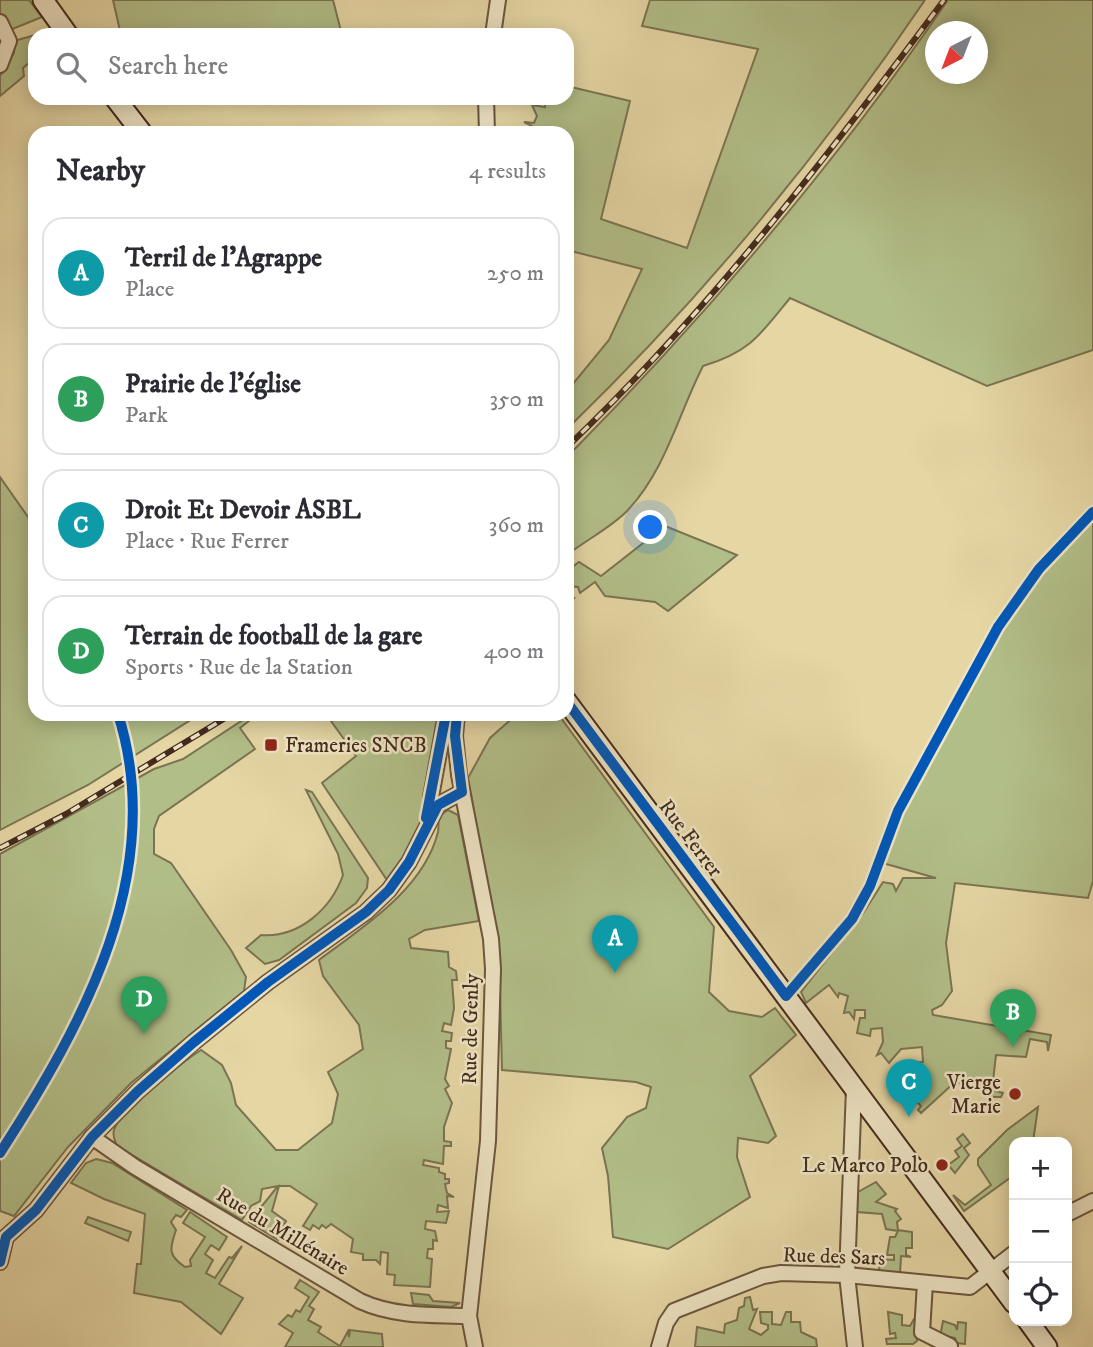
<!DOCTYPE html>
<meta charset="utf-8">
<style>
:root{--surface:#fff;--page:#f2f2f3;--text:#2b2b33;--muted:#7c7c81;--line:#e1e1e2;--accent:#b45309}
body{margin:0;font-family:"IM FELL DW Pica",serif;background:var(--page);color:var(--text)}
.controls{position:absolute;right:21px;bottom:21px;display:grid;overflow:hidden;border-radius:14px;box-shadow:0 4px 18px #0003}
.controls button{width:63px;height:63px;display:grid;place-items:center;padding:0;border:0;border-bottom:2px solid var(--line);background:var(--surface);color:var(--text);font:35px sans-serif}
.compass{position:absolute;left:925px;top:21px;width:63px;height:63px;border-radius:50%;background:var(--surface);box-shadow:0 4px 18px #0003;rotate:222deg}
.you{position:absolute;left:651px;top:528px;width:24px;height:24px;margin:-18px;border:5px solid #fff;border-radius:50%;background:#1a73e8;box-shadow:0 0 0 10px #1a73e833}
.badge{display:grid;place-items:center;width:46px;height:46px;border-radius:50%;background:var(--accent);color:#fff;font-size:23px;font-weight:700}
.pin{position:absolute;translate:-50% -58px;filter:drop-shadow(0 2px 4px #0008)}
.pin::after{content:'';position:absolute;top:37px;width:24px;height:21px;background:inherit;clip-path:polygon(0 0,100% 0,50% 100%)}
.list{margin:0;padding:0;list-style:none}
h2{display:flex;justify-content:space-between;align-items:center;height:91px;margin:0;padding:0 28px;font-size:30px}
h2 small{font-size:23px;font-weight:400;color:var(--muted)}
.list li{display:grid;grid-template-columns:46px 1fr auto;gap:21px;align-items:center;box-sizing:border-box;height:112px;margin:0 14px 14px;padding:0 14px;border:2px solid var(--line);border-radius:21px}
.list b{display:block;font-size:26px;white-space:nowrap}
.list p{margin:0;font-size:23px;white-space:nowrap;color:var(--muted)}
.list em{font-size:23px;font-style:normal;color:var(--muted)}
.icon{flex:none;width:38px;height:38px;fill:none;stroke:currentColor;stroke-width:2;stroke-linecap:round;stroke-linejoin:round}
.map{position:relative;flex:none;width:1093px;height:1347px;overflow:hidden}
.search{position:absolute;background:var(--surface);box-shadow:0 4px 18px #0003;left:28px;top:28px;width:546px;height:77px;display:flex;align-items:center;gap:18px;box-sizing:border-box;padding:0 24px;border-radius:21px;color:var(--muted);font-size:26px}
.panel{position:absolute;background:var(--surface);box-shadow:0 4px 18px #0003;left:28px;top:126px;width:546px;height:595px;border-radius:21px}
.map>svg:first-child{display:block}
.green{fill:#b2be88;stroke:#7b7452;stroke-width:2;fill-rule:evenodd}
.lines{fill:none;stroke-linecap:round;stroke-linejoin:round}
.street-casing{stroke:#6c563f;stroke-width:18}
.secondary-casing{stroke:#442b1d;stroke-width:23}
.street{stroke:#eee4c4;stroke-width:14}
.secondary{stroke:#eee4c4;stroke-width:19}
.rail-casing{stroke:#442b1d;stroke-width:6}
.rail{stroke:#eee4c4;stroke-width:3.5;stroke-dasharray:10;stroke-linecap:butt}
.cycleway-casing{stroke:#eee4c4;stroke-width:15}
.cycleway{stroke:#0057b8;stroke-width:10}
.poi-dot{fill:#8f2418;stroke:#eee4c4;stroke-width:2.5}
.labels{text-anchor:middle;stroke-width:5;stroke-linejoin:round;paint-order:stroke}
.poi-label{font-size:21px;fill:#442b1d;stroke:#eee4c4;text-anchor:end}
.street-label{font-size:21px;fill:#442b1d;stroke:#eee4c4}
</style>
<div class="map">
<svg width="1093" height="1347" viewBox="0 0 1093 1347">
<rect width="100%" height="100%" fill="#e5d6a4"/>
<filter id="stains"><feTurbulence type="fractalNoise" baseFrequency=".00286" numOctaves="4"/><feColorMatrix values="0 0 0 0 .2 0 0 0 0 .09 0 0 0 0 .02 0 0 0 .5 -.17"/></filter>
<radialGradient id="worn" r=".72"><stop offset=".6" stop-color="#630" stop-opacity="0"/><stop offset="1" stop-color="#630" stop-opacity=".3"/></radialGradient>
<g class="green">
<polygon points="0,0 29,0 42,17 10,30 0,16"/>
<polygon points="113,0 333,0 342,35 167,35 165,29 152,35 121,35"/>
<path d="M 650,0 L 925,0 C 821,154 700,300 567,429 L 567,391 L 609,340 L 642,269 L 567,250 L 567,133 L 531,133 L 532,126 L 524,122 L 534,123 L 537,116 L 532,105 L 545,107 L 546,98 L 567,98 L 567,86 L 630,101 L 601,219 L 687,248 L 758,49 L 642,26 Z"/>
<path d="M 948,0 L 1093,0 L 1093,350 L 987,386 L 790,298 C 760,335 750,352 703,366 C 678,415 666,469 628,510 C 612,527 586,540 567,555 L 567,457 C 707,315 835,165 948,0 ZM 936,32 L 978,32 L 978,74 L 936,74 Z"/>
<polygon points="35,35 35,58 23,68 24,76 0,96 0,76 14,53 14,41"/>
<polygon points="0,477 35,527 35,714 200,714 88,785 0,830"/>
<polygon points="1093,512 1093,881 1088,898 955,883 946,943 952,991 942,1005 932,1010 933,1015 1051,1035 1048,1051 1047,1042 1030,1039 1026,1057 996,1055 992,1090 1003,1093 1001,1097 990,1097 984,1093 984,1088 955,1082 921,1113 918,1110 921,1106 917,1102 913,1104 909,1093 922,1083 910,1069 909,1062 923,1062 922,1047 901,1049 889,1063 881,1053 877,1055 883,1042 882,1028 871,1029 870,1036 857,1033 860,1018 865,1018 865,1010 855,1010 854,1019 849,1012 844,1013 848,996 839,993 838,997 829,985 806,1003 801,992 864,912 883,882 893,884 896,891 903,878 936,878 879,862 898,811 998,627 1039,569"/>
<polygon points="665,526 737,555 668,611 655,602 605,596 595,582 580,593 578,587 570,586 568,595 574,598 567,602 567,571 579,562 601,576"/>
<polygon points="252,714 258,714 240,728 255,749 159,816 154,829 154,854 171,863 231,950 246,977 244,991 131,1083 68,1147 14,1216 0,1211 0,854 154,769 183,759"/>
<polygon points="326,714 440,714 419,832 389,883 322,783 356,756"/>
<polygon points="517,714 558,714 714,927 709,992 729,1011 762,1017 775,1008 796,1035 750,1076 776,1136 768,1143 738,1138 737,1157 750,1197 668,1249 613,1237 608,1176 602,1148 627,1117 646,1108 651,1087 636,1082 502,1070 499,948 468,778 490,738"/>
<path d="M 306,790 L 312,792 L 368,878 L 367,888 L 356,903 L 279,960 L 265,964 L 246,948 L 261,935 C 299,938 331,909 343,875 L 338,854 Z"/>
<path d="M 448,810 L 458,815 L 479,921 L 425,930 L 409,939 L 411,948 L 448,952 L 449,967 L 456,971 L 457,980 L 452,980 L 454,1008 L 451,1025 L 444,1023 L 442,1031 L 452,1033 L 451,1041 L 446,1041 L 446,1048 L 451,1049 L 445,1079 L 449,1086 L 445,1089 L 452,1103 L 444,1127 L 444,1141 L 451,1142 L 451,1146 L 444,1146 L 443,1164 L 424,1160 L 423,1165 L 439,1168 L 439,1172 L 445,1174 L 445,1179 L 449,1179 L 449,1183 L 445,1184 L 447,1193 L 454,1197 L 447,1196 L 448,1208 L 438,1205 L 437,1212 L 449,1211 L 446,1223 L 426,1221 L 425,1229 L 435,1231 L 437,1241 L 433,1240 L 433,1249 L 428,1249 L 427,1258 L 432,1259 L 430,1287 L 394,1285 L 395,1275 L 387,1274 L 388,1253 L 381,1252 L 380,1264 L 376,1260 L 363,1260 L 363,1254 L 351,1252 L 353,1239 L 331,1224 L 326,1228 L 322,1225 L 319,1229 L 313,1225 L 310,1230 L 303,1226 L 317,1204 L 290,1186 L 279,1186 L 272,1211 L 286,1221 L 278,1240 L 249,1222 L 278,1186 L 262,1189 L 260,1201 L 251,1206 L 242,1220 L 117,1146 C 115,1141 112,1136 114,1130 C 117,1114 184,1061 201,1050 L 222,1065 L 231,1083 L 236,1105 L 276,1150 L 298,1150 L 332,1123 L 338,1094 L 328,1072 L 363,1049 L 359,1025 L 323,976 L 319,960 C 363,927 424,889 438,832 C 439,827 438,821 439,816 Z"/>
<polygon points="1038,1107 1033,1142 1014,1142 1014,1175 964,1211 953,1195 965,1205 991,1185 978,1165 978,1159 1007,1130"/>
<polygon points="963,1134 970,1143 964,1148 969,1155 955,1173 948,1165 959,1157 955,1151 962,1146 957,1139"/>
<path d="M 96,1159 L 112,1163 L 187,1210 L 181,1217 L 176,1215 L 171,1222 L 176,1230 C 170,1248 167,1255 185,1267 L 191,1266 L 190,1260 L 205,1237 L 183,1223 L 190,1212 L 227,1237 L 219,1250 L 211,1245 L 205,1254 L 213,1260 L 206,1273 L 215,1278 L 229,1257 L 232,1258 L 242,1246 L 219,1284 L 243,1298 L 221,1334 L 181,1302 L 134,1293 L 137,1264 L 141,1264 L 145,1214 L 104,1199 L 71,1183 L 86,1163 Z"/>
<polygon points="876,1182 886,1194 876,1202 897,1209 895,1211 901,1219 897,1222 898,1230 912,1232 912,1248 906,1248 906,1255 911,1257 901,1256 900,1274 879,1272 880,1259 894,1260 894,1255 887,1255 890,1237 895,1237 898,1231 886,1229 882,1214 857,1212 858,1192"/>
<polygon points="88,1217 131,1232 128,1241 85,1223"/>
<polygon points="300,1280 319,1292 309,1306 314,1309 308,1320 321,1327 318,1332 340,1346 348,1331 349,1337 350,1330 382,1334 383,1347 285,1347 293,1333 279,1324 288,1315 292,1317 296,1310 300,1312 309,1297 295,1288"/>
<polygon points="411,1293 429,1295 433,1301 460,1303 451,1307 413,1304"/>
<polygon points="750,1297 753,1310 757,1309 749,1329 761,1335 768,1329 768,1325 761,1323 760,1312 772,1312 772,1324 781,1325 786,1312 791,1312 791,1322 800,1322 801,1332 816,1339 817,1347 695,1347 697,1327 724,1333 725,1324 737,1320 739,1308 744,1306 745,1298"/>
<polygon points="888,1312 902,1315 902,1325 910,1326 914,1319 919,1320 917,1341 913,1344 887,1344 886,1339 896,1338 895,1333 890,1334"/>
<polygon points="943,1321 955,1325 957,1330 958,1322 966,1323 965,1344 956,1343 955,1338 950,1337 949,1342 940,1337"/>
</g>
<g class="lines">
<defs>
<g id="street">
<polyline points="0,22 9,41 0,65"/>
<polyline points="493,35 498,0"/>
<polyline points="486,98 487,133"/>
<polyline points="457,714 455,736 459,775 491,939 493,969 488,1141 469,1316 475,1347"/>
<polyline points="431,797 446,714"/>
<polyline points="854,1088 847,1275 855,1347"/>
<path d="M 92,1137 L 135,1167 L 360,1301 C 395,1317 432,1315 469,1316"/>
<polyline points="1067,1214 1093,1201"/>
<polyline points="0,1262 6,1237 36,1210 92,1137 138,1091 194,1042 268,982 366,912 389,890 409,862 438,805 462,792"/>
<polyline points="925,1283 922,1332 950,1346"/>
<polyline points="659,1347 666,1323 674,1311 763,1276 781,1273 847,1275 970,1287 1014,1253"/>
</g>
<g id="secondary">
<polyline points="43,0 68,35"/>
<polyline points="115,98 142,133"/>
<polyline points="567,702 1014,1303"/>
<polyline points="1028,1321 1047,1347"/>
</g>
</defs>
<use href="#street" class="street-casing"/>
<use href="#secondary" class="secondary-casing"/>
<use href="#street" class="street"/>
<use href="#secondary" class="secondary"/>
<defs>
<g id="rail">
<path d="M 567,447 C 708,312 827,157 944,0"/>
<polyline points="0,848 66,814 232,714"/>
</g>
</defs>
<use href="#rail" class="rail-casing"/>
<use href="#rail" class="rail"/>
<defs>
<g id="cycleway">
<polyline points="567,702 786,996 852,919 870,886 898,811 998,627 1039,569 1093,512"/>
<polyline points="426,818 446,714"/>
<path d="M 0,1153 C 83,1025 168,871 118,714"/>
<polyline points="0,1262 6,1237 36,1210 92,1137 138,1091 194,1042 268,982 366,912 389,890 409,862 438,805 462,792 455,736 457,714"/>
</g>
</defs>
<use href="#cycleway" class="cycleway-casing"/>
<use href="#cycleway" class="cycleway"/>
</g>
<g class="poi-dot">
<rect x="264" y="738" width="14" height="14" rx="3.5"/>
<circle cx="1015" cy="1094" r="7"/>
<circle cx="942" cy="1165" r="7"/>
</g>
<g class="labels">
<g class="poi-label">
<text x="285" y="752" text-anchor="start">Frameries SNCB</text>
<text x="1001" y="1089">Vierge<tspan x="1001" dy="24">Marie</tspan></text>
<text x="928" y="1172">Le Marco Polo</text>
</g>
<g class="street-label">
<text transform="translate(691 838) rotate(53)" y="7">Rue Ferrer</text>
<text transform="translate(470 1029) rotate(-89)" y="7">Rue de Genly</text>
<text transform="translate(283 1231) rotate(31)" y="7">Rue du Millénaire</text>
<text transform="translate(834 1256) rotate(2)" y="7">Rue des Sars</text>
</g>
</g>
<rect width="100%" height="100%" filter="url(#stains)"/>
<rect width="100%" height="100%" fill="url(#worn)"/>
</svg>
<div class="controls">
<button>+</button>
<button>−</button>
<button><svg class="icon" aria-label="locate" viewBox="0 0 24 24"><circle cx="12" cy="12" r="6"/><path d="M12 2v4M12 18v4M2 12h4M18 12h4"/></svg></button>
</div>
<svg class="compass" viewBox="-18 -18 36 36"><path d="M0-13l5 13h-10z" fill="#e53935"/><path d="M0 13l5-13h-10z" fill="#7c7c81"/></svg>
<div class="you"></div>
<div class="pin badge" style="left:615px;top:973px;background:#0f9aa8">A</div>
<div class="pin badge" style="left:1013px;top:1047px;background:#2e9e5b">B</div>
<div class="pin badge" style="left:909px;top:1117px;background:#0f9aa8">C</div>
<div class="pin badge" style="left:144px;top:1034px;background:#2e9e5b">D</div>
<div class="search"><svg class="icon" aria-label="search" viewBox="0 0 24 24"><circle cx="10" cy="10" r="6"/><path d="M15 15l6 6"/></svg>Search here</div>
<section class="panel">
<h2>Nearby<small>4 results</small></h2>
<ul class="list">
<li><span class="badge" style="background:#0f9aa8">A</span><div><b>Terril de l'Agrappe</b><p>Place</p></div><em>250 m</em></li>
<li><span class="badge" style="background:#2e9e5b">B</span><div><b>Prairie de l'église</b><p>Park</p></div><em>350 m</em></li>
<li><span class="badge" style="background:#0f9aa8">C</span><div><b>Droit Et Devoir ASBL</b><p>Place · Rue Ferrer</p></div><em>360 m</em></li>
<li><span class="badge" style="background:#2e9e5b">D</span><div><b>Terrain de football de la gare</b><p>Sports · Rue de la Station</p></div><em>400 m</em></li>
</ul>
</section>
</div>
